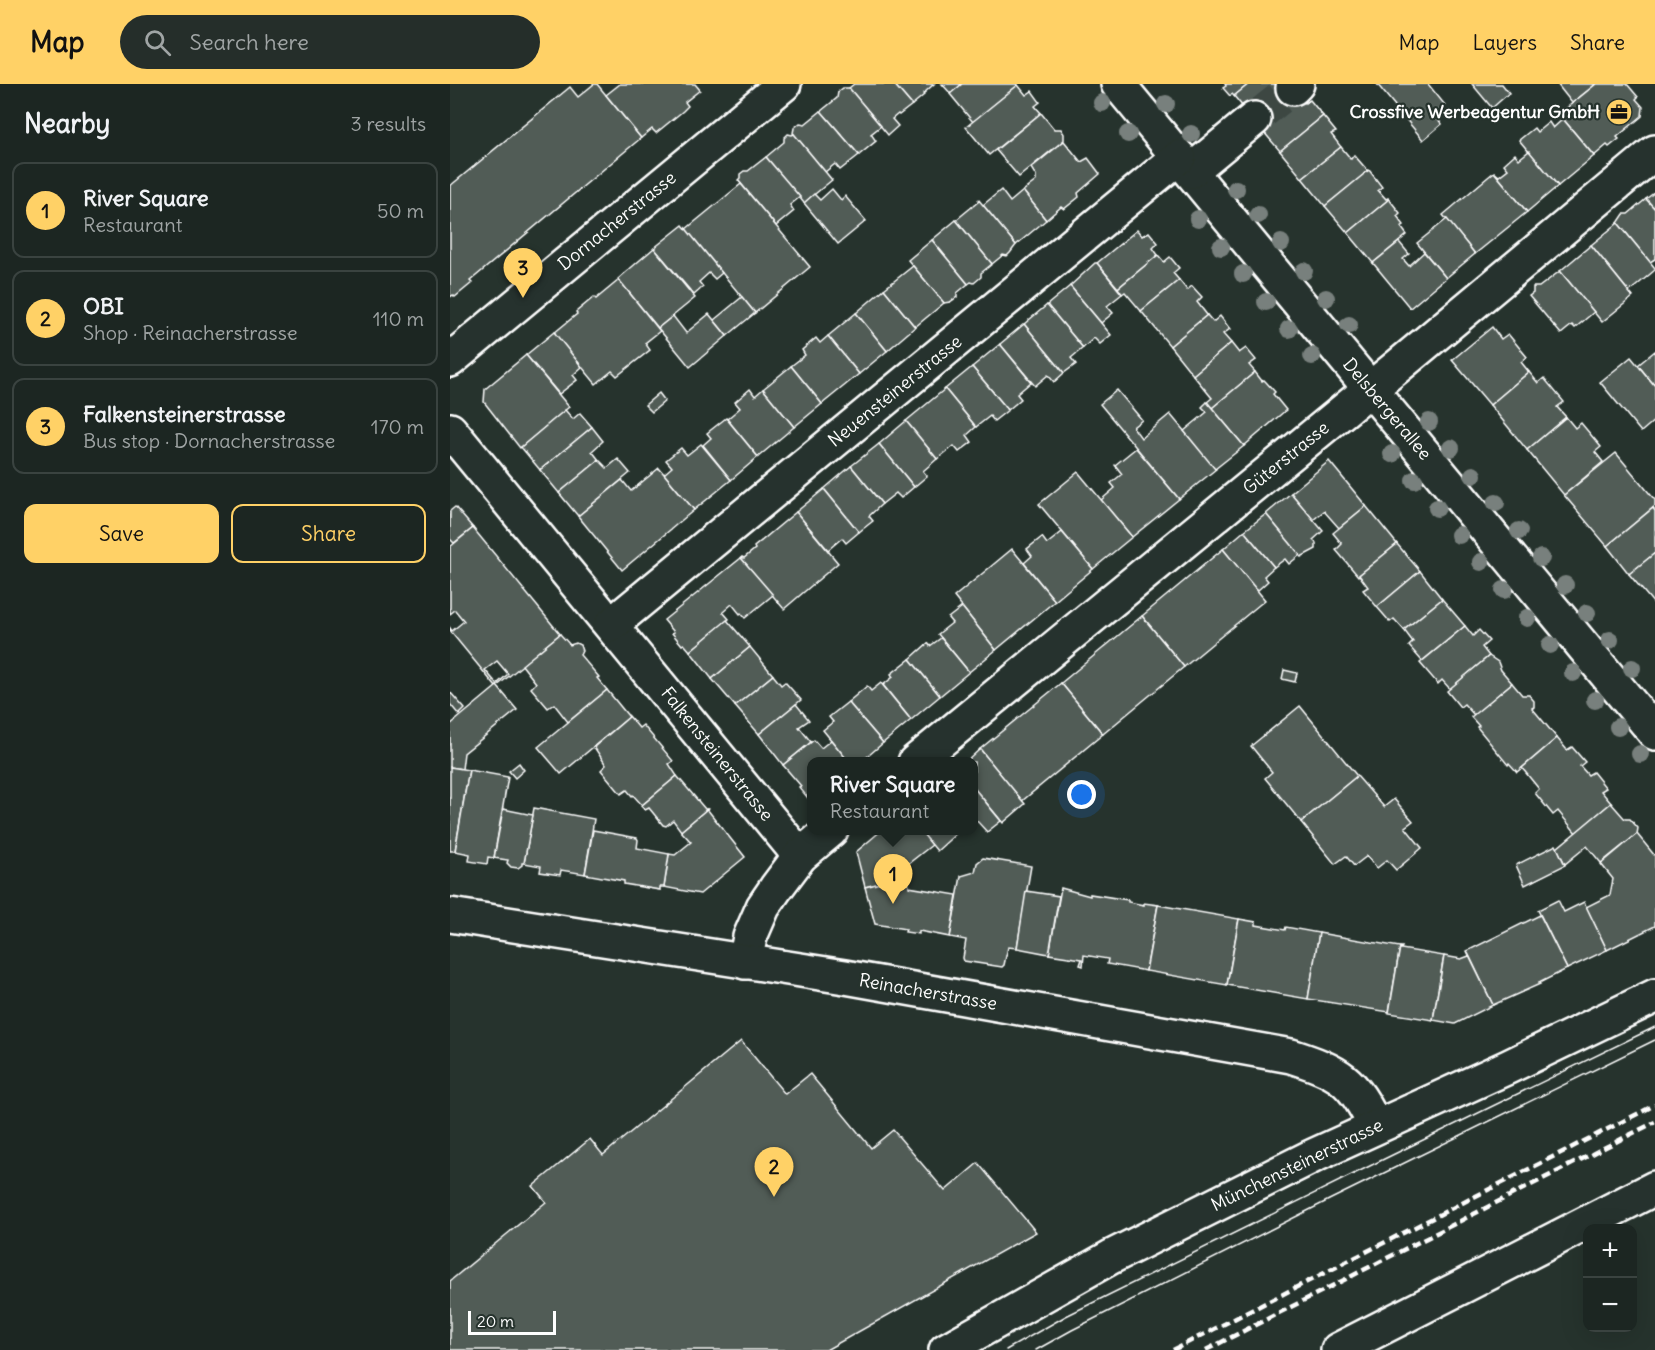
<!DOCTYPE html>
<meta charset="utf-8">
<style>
:root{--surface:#1c2622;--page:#252e2a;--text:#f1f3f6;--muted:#a0a5a5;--line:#3a4340;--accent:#ffd166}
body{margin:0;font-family:Delius,sans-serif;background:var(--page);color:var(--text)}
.controls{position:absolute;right:18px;bottom:18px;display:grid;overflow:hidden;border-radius:12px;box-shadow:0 6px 24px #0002}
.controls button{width:54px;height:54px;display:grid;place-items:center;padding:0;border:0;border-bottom:2px solid var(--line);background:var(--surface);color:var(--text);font:30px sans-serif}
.scale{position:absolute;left:18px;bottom:15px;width:88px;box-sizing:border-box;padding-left:6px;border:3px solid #fff;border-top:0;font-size:16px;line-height:21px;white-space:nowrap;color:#fff;-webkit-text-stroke:4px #26332d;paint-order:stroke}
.you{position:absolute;left:632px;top:711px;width:21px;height:21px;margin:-15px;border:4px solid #fff;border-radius:50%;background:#1a73e8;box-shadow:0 0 0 9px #1a73e833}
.badge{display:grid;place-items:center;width:39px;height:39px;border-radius:50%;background:var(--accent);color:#111;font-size:20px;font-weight:700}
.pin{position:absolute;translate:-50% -50px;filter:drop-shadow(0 2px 3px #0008)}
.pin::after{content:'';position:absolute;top:32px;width:21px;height:18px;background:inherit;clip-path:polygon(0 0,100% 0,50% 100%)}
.popup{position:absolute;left:357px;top:673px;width:171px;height:78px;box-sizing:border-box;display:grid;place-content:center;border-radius:12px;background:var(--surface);filter:drop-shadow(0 2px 4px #0005);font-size:20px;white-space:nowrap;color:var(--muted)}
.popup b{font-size:22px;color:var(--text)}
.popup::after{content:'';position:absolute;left:50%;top:100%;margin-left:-12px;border:12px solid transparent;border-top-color:var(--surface)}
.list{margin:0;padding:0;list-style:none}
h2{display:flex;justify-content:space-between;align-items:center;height:78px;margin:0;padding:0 24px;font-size:26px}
h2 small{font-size:20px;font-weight:400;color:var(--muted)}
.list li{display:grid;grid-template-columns:39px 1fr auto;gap:18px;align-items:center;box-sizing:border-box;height:96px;margin:0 12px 12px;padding:0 12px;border:2px solid var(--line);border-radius:12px}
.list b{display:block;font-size:22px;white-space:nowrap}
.list p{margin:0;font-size:20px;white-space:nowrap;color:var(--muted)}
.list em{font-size:20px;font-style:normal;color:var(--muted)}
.actions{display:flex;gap:12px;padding:18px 24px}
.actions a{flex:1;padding:14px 0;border:2px solid var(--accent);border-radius:12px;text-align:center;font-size:21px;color:var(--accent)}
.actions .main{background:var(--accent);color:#111}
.icon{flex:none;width:33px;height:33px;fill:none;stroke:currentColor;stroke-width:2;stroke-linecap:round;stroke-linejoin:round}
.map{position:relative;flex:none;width:1205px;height:1266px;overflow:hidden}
header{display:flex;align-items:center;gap:36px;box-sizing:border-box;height:84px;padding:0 30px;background:var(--accent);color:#111}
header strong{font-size:28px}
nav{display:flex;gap:33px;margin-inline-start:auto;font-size:21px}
.search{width:420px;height:54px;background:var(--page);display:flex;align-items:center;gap:15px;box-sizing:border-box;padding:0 21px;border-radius:33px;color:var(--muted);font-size:22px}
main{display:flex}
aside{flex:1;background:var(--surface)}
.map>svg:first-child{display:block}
.building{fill:#515c57;stroke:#fff;stroke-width:1.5;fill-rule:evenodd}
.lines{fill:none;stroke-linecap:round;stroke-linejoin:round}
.minor-tunnel{stroke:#3c4742;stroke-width:33;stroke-dasharray:33 16;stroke-linecap:butt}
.minor-casing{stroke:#fff;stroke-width:38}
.major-casing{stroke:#fff;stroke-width:38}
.minor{stroke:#26332d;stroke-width:33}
.major{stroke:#26332d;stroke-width:33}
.tram{stroke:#fff;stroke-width:1.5}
.rail{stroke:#fff;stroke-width:4.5;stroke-dasharray:9 4.5;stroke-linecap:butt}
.tree{fill:#78807d}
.labels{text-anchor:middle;stroke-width:4.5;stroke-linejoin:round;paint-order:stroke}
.poi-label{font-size:18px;font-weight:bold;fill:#fff;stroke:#26332d;text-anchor:end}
.street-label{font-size:18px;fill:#fff;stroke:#26332d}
</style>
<header>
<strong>Map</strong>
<div class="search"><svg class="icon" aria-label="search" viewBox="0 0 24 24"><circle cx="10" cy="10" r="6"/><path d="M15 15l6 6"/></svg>Search here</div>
<nav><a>Map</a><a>Layers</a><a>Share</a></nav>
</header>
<main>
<aside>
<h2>Nearby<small>3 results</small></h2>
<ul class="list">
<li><span class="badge">1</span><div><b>River Square</b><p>Restaurant</p></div><em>50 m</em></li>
<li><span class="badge">2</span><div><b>OBI</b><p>Shop · Reinacherstrasse</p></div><em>110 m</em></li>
<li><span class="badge">3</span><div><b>Falkensteinerstrasse</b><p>Bus stop · Dornacherstrasse</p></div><em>170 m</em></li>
</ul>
<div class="actions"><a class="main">Save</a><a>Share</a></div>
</aside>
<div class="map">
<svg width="1205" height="1266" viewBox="0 0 1205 1266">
<rect width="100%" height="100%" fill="#26332d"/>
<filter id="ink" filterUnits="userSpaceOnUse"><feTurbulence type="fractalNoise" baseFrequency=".0167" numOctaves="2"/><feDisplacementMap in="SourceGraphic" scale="12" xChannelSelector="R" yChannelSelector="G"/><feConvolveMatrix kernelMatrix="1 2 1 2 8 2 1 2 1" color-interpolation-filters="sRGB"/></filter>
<g filter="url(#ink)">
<g class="building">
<polygon points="144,0 147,0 191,54 20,197 22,199 5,213 3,211 0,213 0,102 120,3 128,13"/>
<polygon points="170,0 245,0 250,6 235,18 238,22 233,27 206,49 202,45 191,54 156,11"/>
<polygon points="404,0 444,0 462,21 449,31 448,30 442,35 448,42 438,51 399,4"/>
<polygon points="444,0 484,0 473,10 474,11 462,21"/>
<polygon points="492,0 512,0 501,10"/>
<polygon points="512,0 567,0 568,1 523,38 500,10"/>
<polygon points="775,0 799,0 784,12 782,10 780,12 773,4 776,2"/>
<polygon points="799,0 840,0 850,4 807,40 784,12"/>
<polygon points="927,0 978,0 995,21 983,30 992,40 973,56"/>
<polygon points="1022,0 1052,0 1059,9 1042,24"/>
<polygon points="1107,0 1146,0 1122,19"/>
<polygon points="1146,0 1177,0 1188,13 1186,15 1193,23 1192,32 1167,53 1169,55 1159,63 1157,61 1144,72 1109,30"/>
<polygon points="568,1 576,11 582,7 590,18 585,22 591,29 539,71 516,43"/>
<polygon points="393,4 399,4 431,42 421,50 426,57 409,71 371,27 387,14 388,8"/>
<polygon points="850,4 847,9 855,19 860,16 873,32 830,67 807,40"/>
<polygon points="371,27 409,71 390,86 385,80 375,88 343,49 344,44 350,39 355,40"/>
<polygon points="591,29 604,45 611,45 614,50 614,56 569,93 546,66"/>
<polygon points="873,32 886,48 881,50 891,63 852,94 830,67"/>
<polygon points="1113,35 1144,72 1108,102 1069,56 1084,44 1087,48 1099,38 1103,44"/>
<polygon points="338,50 342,51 344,50 382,96 354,119 316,73 334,58 334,54"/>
<polygon points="614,57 631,78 638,74 650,90 628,109 629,113 614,125 611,123 596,136 573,107 586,97 586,92 581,84"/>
<polygon points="891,63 901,75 904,71 918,87 875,122 852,94"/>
<polygon points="1079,67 1108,102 1077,128 1044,88 1049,92 1058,85 1054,80 1065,70 1069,75"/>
<polygon points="316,73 350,113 340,121 344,127 326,142 288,96 290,94 290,90 294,87 298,87"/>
<polygon points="919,86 932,103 928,106 936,115 938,114 939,115 898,149 875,122"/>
<polygon points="1044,88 1077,128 1025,170 993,131"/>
<polygon points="291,100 360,183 305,229 236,145"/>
<polygon points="382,105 391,116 395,112 416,137 388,160 354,119 364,110 370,116"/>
<polygon points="551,106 560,118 573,107 596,136 566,161 533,121"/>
<polygon points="1205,108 1205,125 1196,115"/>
<polygon points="528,115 566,161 560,169 557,172 553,171 542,180 506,136 529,117"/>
<polygon points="939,115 950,129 947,132 954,141 951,143 957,151 923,179 898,149"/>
<polygon points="1196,115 1205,125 1205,175 1200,178 1168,139 1174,130 1178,130"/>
<polygon points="997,135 1025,170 996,194 967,159"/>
<polygon points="506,136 542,180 531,189 531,193 524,199 521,198 518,200 482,156"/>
<polygon points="1168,139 1205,184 1205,186 1179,208 1141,161"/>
<polygon points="233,141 272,189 265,195 259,189 249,198 253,203 244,211 204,164"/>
<polygon points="687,146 692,152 699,148 708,159 703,164 708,171 668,204 647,179"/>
<polygon points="482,156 518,200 507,209 507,213 500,218 494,219 458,176"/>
<polygon points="949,158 959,170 953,175 959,182 974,168 996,194 960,224 923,179"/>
<polygon points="1141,161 1183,213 1152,238 1110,187"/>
<polygon points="204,164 245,214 208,244 168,195"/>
<polygon points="708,171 714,178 720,173 729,184 723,189 729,196 691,227 675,208 672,210 668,204"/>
<polygon points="645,179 647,179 672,210 657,222 663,229 651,239 620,202"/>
<polygon points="463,182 494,219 465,243 434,205"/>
<polygon points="1110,187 1144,228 1125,244 1122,241 1111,250 1079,212 1083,209 1083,203 1089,203"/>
<polygon points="169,196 210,247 195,259 200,266 167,292 162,287 146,300 104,249 127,230 126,228 144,213 146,215"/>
<polygon points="729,196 737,206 742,202 752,213 747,218 757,231 720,262 691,227"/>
<polygon points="620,202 661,251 650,260 644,254 633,264 597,221"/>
<polygon points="434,205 465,243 437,267 406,229"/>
<polygon points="292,213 305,229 277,252 264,236"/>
<polygon points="597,221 633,264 621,274 626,280 614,289 574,240"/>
<polygon points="406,229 437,267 409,290 378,252"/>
<polygon points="259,230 277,252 240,283 208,244 223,232 236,249"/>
<polygon points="757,231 763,238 770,232 780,245 773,250 781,259 743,291 720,262"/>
<polygon points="574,240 614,289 604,298 598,291 585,302 550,260"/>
<polygon points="1042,243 1051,255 1058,250 1077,273 1071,278 1079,288 1040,321 1002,276"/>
<polygon points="104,248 132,283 123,291 127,296 109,310 76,271"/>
<polygon points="378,252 409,290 372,320 341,282 355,271 352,266 366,254 370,259"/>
<polygon points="781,259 789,269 796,264 806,276 799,281 805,288 762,324 757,318 762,314 743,291"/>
<polygon points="550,260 581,298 567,310 571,315 558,326 522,283"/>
<polygon points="1205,267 1205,302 1188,281"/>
<polygon points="76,271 119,323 70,364 34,318 35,305"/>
<polygon points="1181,273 1205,302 1205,336 1191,348 1150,298"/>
<polygon points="341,282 372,320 344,343 313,305"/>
<polygon points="522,283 558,326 544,337 540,332 526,343 495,305"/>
<polygon points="805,288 812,297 814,296 816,298 825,308 823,310 836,326 794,362 762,324"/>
<polygon points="1079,288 1088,299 1094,294 1114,318 1107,323 1116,333 1077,366 1040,321"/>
<polygon points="300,305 305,312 313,305 344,343 308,373 277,335 290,324 285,318"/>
<polygon points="495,305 526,343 517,351 522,358 509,368 504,362 487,375 456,337"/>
<polygon points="667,306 692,336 683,343 691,354 720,330 766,385 729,415 650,320"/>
<polygon points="209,309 215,317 202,328 195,321"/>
<polygon points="757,318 794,362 765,385 734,347 757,328 752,323"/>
<polygon points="115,326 123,335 130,329 142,343 90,386 71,363"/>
<polygon points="1116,333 1125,344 1131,339 1151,363 1145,368 1153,378 1114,411 1077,366"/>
<polygon points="276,334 308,373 281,396 253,361 261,354 257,349"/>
<polygon points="456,337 487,375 473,387 477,392 464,403 429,360"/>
<polygon points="142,343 153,357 142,367 149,376 109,409 90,386"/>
<polygon points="251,360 281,396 244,426 214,390 222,383 216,376 231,364 237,371"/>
<polygon points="429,360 464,403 451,414 446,409 432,420 401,382"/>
<polygon points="686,364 729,415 682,453 651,416 665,404 661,399 672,390 665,381"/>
<polygon points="1166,369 1205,416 1205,422 1157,462 1114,411"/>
<polygon points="168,375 180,389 128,432 109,409 149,376 157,384"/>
<polygon points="879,377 916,422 889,444 874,427 863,436 841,409"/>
<polygon points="401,382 432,420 419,432 423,437 409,448 374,405"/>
<polygon points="209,384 244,426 172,486 128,432 172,396 181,407"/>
<polygon points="628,388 682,453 643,485 589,420"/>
<polygon points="374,405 409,448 396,459 392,454 378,466 346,428"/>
<polygon points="841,409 873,447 863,456 866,459 866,465 851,473 816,430"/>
<polygon points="916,422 947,460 908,492 886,466 892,460 883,449"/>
<polygon points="5,423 23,444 4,459 0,455 0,427"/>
<polygon points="1203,424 1205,427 1205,469 1179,490 1157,462"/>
<polygon points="346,428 388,479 334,525 291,474 292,473 294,474 305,465 304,463"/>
<polygon points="816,430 850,471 839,480 835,475 824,483 794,447"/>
<path d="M 23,444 L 110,550 L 46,603 L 0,547 L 0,544 L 2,547 L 14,537 L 5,526 L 0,530 L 0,463 ZM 47,577 L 58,590 L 47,600 L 35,586 Z"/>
<polygon points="794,447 824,483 814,492 818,497 807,507 773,465"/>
<polygon points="612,448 643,485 605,517 574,479 582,472 577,465 592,453 597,460"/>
<polygon points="947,460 970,487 927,523 913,506 918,503 909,491"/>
<polygon points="562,465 605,517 546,566 504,513"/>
<polygon points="773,465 815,516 734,583 692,532"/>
<polygon points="1205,469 1205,521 1179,490"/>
<polygon points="291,474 323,511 295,534 291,529 290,530 282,520 273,528 279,535 240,567 234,560 232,561 222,549 224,548 214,536"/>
<polygon points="970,487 992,515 954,546 944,535 940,538 927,523"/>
<polygon points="992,515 1015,542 972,577 959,562 963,558 954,546"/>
<polygon points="512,523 546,566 519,588 488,550 502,539 498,534"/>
<polygon points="692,532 734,583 653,650 611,599"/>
<polygon points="277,536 300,563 262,595 240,567"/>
<polygon points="1015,542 1023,552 1029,546 1039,557 1032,563 1039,572 1000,605 992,596 988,600 970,579"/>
<polygon points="110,550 120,561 126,559 130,561 132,567 130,571 149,593 147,594 157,606 118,638 104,620 98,624 81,604 86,599 72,581"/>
<polygon points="491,554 519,588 490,612 460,575 478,559 480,562"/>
<polygon points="300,563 323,591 285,622 262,595"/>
<polygon points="1039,572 1048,578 1051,586 1062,599 1024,631 1014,620 1010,623 997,607"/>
<polygon points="460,575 490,612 461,636 433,601 443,593 441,590"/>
<polygon points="834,586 847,589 845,598 832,595"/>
<polygon points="323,591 331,601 335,598 351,616 309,650 285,622"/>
<polygon points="431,599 461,636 433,659 398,618 417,602 421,607"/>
<polygon points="611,599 653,650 572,717 530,665"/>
<polygon points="1062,599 1072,611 1079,611 1084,617 1084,623 1082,624 1107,654 1067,688 1059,679 1058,681 1027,643 1029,642 1021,633"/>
<polygon points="47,602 67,626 14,669 12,685 0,683 0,641"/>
<polygon points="157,606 179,633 111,690 88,663"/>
<polygon points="0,608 15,625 9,631 0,620"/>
<polygon points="398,618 433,659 411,678 399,678 373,646 383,638 379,633"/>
<polygon points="346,620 359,636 349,643 361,658 333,681 309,650"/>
<polygon points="850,622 907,692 851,738 815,694 822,688 801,662"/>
<polygon points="179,632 189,644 193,641 223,677 219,680 227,692 192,721 183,711 182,712 177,706 171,710 151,686 156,681 144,663 179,633"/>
<polygon points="1107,654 1117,666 1122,663 1135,678 1130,682 1138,691 1143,688 1156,704 1151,707 1161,719 1126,749 1108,727 1103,731 1085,709 1089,705 1072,684"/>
<polygon points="364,656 371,664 381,656 399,678 362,678 362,715 360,713 358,714 349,703 351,702 333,681"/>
<polygon points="530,665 575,720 553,739 524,704 524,678 516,678"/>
<polygon points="69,679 74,686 65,694 59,687"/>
<polygon points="0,683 19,686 5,767 0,767"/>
<polygon points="19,686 58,693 44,774 38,773 37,780 19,777 20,770 5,767"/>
<polygon points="227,692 255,725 257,725 231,747 223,736 216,742 213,741 199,724 195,726 191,722"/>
<polygon points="907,692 934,723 944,715 963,737 955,743 972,764 946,786 937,776 927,784 917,772 904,782 896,772 885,780 851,738"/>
<polygon points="524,704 551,737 537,748 527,737 524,740"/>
<polygon points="1161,719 1175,735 1180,735 1188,744 1187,750 1151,779 1137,762 1115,780 1107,764"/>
<polygon points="84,724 144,735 135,790 111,786 110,791 90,788 91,782 74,779"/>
<polygon points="53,725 83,731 74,779 72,779 72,781 68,784 61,783 57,779 58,776 44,774"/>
<polygon points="257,725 295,773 250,810 214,803 219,770 225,771 241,758 231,747"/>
<polygon points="143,746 187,754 188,756 187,764 219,770 214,803 210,803 210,806 174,800 174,797 135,790"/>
<polygon points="432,746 470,746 482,761 454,783 457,792 415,803 406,768"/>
<polygon points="470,746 510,746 487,767"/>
<polygon points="1187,750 1205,772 1205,842 1157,866 1136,823 1160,811 1163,795 1151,780"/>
<polygon points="1106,761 1115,781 1075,801 1066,781"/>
<polygon points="533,774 581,782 567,864 558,863 554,881 552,883 514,877 513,874 516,856 500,853 511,792 525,788 527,779"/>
<polygon points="457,792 459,803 507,811 500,853 469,847 469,850 455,848 456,845 425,840 415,803"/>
<polygon points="611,804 640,812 640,810 678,816 678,818 694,821 694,819 708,821 696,887 657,880 658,875 634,871 633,882 630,881 632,875 599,870"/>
<polygon points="576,807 609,812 599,870 567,864"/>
<polygon points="1108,816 1114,828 1134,818 1157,866 1117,885 1088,826"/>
<polygon points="708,821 789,835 777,901 696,887"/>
<polygon points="1090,831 1117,885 1089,899 1090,900 1043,921 1017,867"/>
<polygon points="789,835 806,838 806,841 835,846 836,843 869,849 858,915 777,901"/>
<polygon points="869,849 950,863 939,928 858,915"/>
<polygon points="950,863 952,863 951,865 994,872 983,936 939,929"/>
<polygon points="994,872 1011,875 1019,872 1043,921 1005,940 983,936"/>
<polygon points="291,957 335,1010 360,990 421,1064 443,1046 495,1107 528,1079 586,1148 376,1266 0,1266 0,1197 96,1118 83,1102 140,1055 153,1071"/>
</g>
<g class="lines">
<polyline class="minor-tunnel" points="804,35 843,4"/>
<defs>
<g id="minor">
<polyline points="668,0 1205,649"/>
<polyline points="843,4 847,0"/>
<polyline points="741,87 804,35"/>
<polyline points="0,346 350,772"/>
<polyline points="161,541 729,73"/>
<polyline points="465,678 953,278 1205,68"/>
<polyline points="295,878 300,853 313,823 326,804 350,772 381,746"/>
<polyline points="888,1266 1205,1104"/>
</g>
<g id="major">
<polyline points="0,276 334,0"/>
<path d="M 0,831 L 395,893 L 841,972 C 890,988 903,995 925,1042"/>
<polyline points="496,1266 661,1173 863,1072 1058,983 1205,912"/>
</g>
</defs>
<use href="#minor" class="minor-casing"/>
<use href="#major" class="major-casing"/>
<use href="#minor" class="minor"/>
<use href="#major" class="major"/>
<g class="tram">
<polyline points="556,1266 616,1232 930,1077 1205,943"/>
<polyline points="586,1266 622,1246 881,1115 1205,956"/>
</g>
<g class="rail">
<polyline points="723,1266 1205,1021"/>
<polyline points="756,1266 1205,1038"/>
</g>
</g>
<g class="tree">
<circle cx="652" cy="19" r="9"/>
<circle cx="716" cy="20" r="9"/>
<circle cx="678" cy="50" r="9"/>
<circle cx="741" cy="50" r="9"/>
<circle cx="786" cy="105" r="9"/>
<circle cx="808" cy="131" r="9"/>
<circle cx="748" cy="135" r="9"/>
<circle cx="831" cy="159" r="9"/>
<circle cx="771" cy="163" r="9"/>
<circle cx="854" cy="187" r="9"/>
<circle cx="793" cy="190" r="9"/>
<circle cx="876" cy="214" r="9"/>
<circle cx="816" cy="218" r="9"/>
<circle cx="899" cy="241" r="9"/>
<circle cx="839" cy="245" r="9"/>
<circle cx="862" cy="272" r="9"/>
<circle cx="979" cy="338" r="9"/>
<circle cx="1001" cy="364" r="9"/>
<circle cx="942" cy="370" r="9"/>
<circle cx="1023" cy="391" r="9"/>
<circle cx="964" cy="396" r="9"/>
<circle cx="1046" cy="419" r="9"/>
<circle cx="987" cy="424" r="9"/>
<circle cx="1069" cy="447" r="9"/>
<circle cx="1009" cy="451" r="9"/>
<circle cx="1091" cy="474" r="9"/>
<circle cx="1031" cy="478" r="9"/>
<circle cx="1115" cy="501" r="9"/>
<circle cx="1054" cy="506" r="9"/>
<circle cx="1137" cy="529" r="9"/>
<circle cx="1077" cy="534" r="9"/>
<circle cx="1160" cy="556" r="9"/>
<circle cx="1100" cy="561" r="9"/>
<circle cx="1182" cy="584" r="9"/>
<circle cx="1123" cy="589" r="9"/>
<circle cx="1145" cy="616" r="9"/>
<circle cx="1168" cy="643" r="9"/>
<circle cx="1190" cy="670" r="9"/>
</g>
</g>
<defs>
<symbol id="office-disc" viewBox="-11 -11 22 22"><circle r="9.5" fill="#ffd166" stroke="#26332d"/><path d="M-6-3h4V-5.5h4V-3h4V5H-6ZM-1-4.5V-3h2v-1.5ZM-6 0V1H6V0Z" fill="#111"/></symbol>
</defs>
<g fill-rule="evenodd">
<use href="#office-disc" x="1154" y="13" width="30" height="30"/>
</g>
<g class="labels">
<g class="poi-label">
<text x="1150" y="34">Crossfive Werbeagentur GmbH</text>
</g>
<g class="street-label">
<text transform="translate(167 137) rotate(-39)" y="6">Dornacherstrasse</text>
<text transform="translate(445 307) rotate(-39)" y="6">Neuensteinerstrasse</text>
<text transform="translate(937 325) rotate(50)" y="6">Delsbergerallee</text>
<text transform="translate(836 374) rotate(-39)" y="6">Güterstrasse</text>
<text transform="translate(267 670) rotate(51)" y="6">Falkensteinerstrasse</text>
<text transform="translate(478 908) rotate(10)" y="6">Reinacherstrasse</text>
<text transform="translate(847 1081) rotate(-26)" y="6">Münchensteinerstrasse</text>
</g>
</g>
</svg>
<div class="controls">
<button>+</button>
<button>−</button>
</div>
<div class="scale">20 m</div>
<div class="you"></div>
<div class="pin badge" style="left:443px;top:820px">1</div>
<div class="popup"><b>River Square</b>Restaurant</div>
<div class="pin badge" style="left:324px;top:1113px">2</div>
<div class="pin badge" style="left:73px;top:214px">3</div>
</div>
</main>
